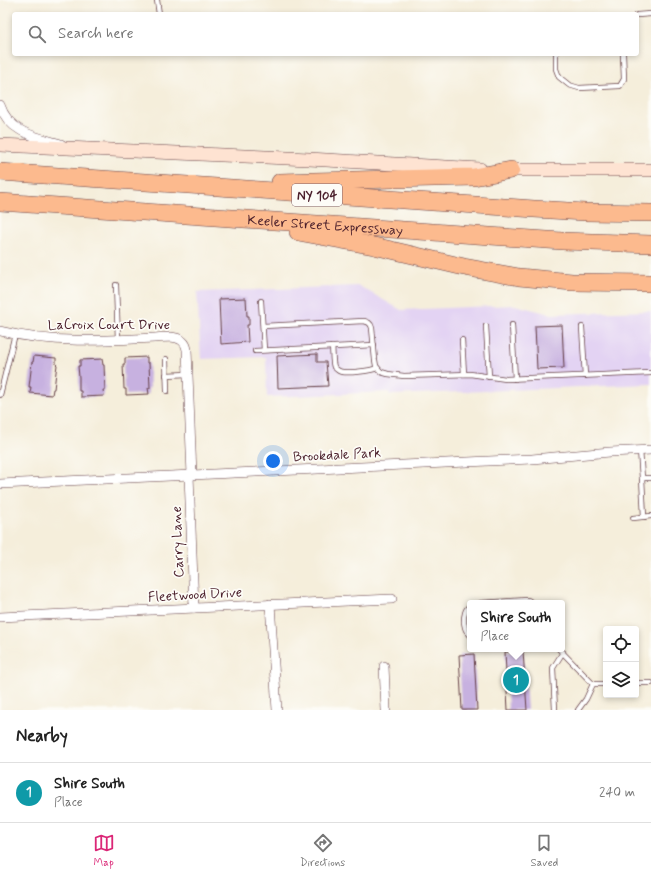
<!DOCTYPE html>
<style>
:root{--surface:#fff;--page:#f6f6f6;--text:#222;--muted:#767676;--line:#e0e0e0;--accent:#db2777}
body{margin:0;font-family:Mynerve,sans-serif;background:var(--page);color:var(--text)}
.controls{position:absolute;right:12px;bottom:12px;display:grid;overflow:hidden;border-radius:4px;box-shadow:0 2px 6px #0003}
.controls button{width:36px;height:36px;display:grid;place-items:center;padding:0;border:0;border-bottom:1px solid var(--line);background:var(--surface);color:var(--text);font:20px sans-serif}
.you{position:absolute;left:273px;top:461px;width:14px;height:14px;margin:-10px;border:3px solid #fff;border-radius:50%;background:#1a73e8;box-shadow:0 0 0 6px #1a73e833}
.badge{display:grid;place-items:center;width:26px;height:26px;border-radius:50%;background:var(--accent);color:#fff;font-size:13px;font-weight:700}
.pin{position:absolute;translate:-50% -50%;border:2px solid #fff;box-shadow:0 1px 4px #0006}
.popup{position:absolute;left:467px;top:600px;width:98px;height:52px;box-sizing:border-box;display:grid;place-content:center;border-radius:4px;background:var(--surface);filter:drop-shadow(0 1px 3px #0005);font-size:13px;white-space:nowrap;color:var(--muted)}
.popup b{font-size:15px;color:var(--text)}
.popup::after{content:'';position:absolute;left:50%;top:100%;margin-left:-8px;border:8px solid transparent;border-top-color:var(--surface)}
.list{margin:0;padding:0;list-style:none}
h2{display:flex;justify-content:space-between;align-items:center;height:52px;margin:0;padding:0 16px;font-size:17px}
h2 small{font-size:13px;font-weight:400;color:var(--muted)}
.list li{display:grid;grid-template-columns:26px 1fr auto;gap:12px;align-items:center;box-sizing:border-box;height:60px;padding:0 16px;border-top:1px solid var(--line)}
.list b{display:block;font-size:15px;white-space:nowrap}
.list p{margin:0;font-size:13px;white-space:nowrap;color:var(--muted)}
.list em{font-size:13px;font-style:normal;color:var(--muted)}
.icon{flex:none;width:22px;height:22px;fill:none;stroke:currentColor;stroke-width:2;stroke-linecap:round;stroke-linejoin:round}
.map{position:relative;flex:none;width:651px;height:710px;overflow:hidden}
.search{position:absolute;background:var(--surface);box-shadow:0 2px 6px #0003;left:12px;right:12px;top:12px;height:44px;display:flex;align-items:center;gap:10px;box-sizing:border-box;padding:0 14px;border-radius:4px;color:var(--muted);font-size:15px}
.sheet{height:112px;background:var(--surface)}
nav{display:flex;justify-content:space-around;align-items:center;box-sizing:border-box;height:56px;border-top:1px solid var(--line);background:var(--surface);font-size:11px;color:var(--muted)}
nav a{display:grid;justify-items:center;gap:2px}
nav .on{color:var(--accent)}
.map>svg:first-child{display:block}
.built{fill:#e3d3f3}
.building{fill:#c7b1e0}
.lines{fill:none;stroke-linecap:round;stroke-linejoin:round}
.lane-casing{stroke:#643e45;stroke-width:6}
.street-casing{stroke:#643e45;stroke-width:10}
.secondary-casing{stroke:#643e45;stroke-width:14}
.highway-casing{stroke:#643e45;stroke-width:18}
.lane{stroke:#fff;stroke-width:4.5}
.street{stroke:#fff;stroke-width:9}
.secondary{stroke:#fee3d2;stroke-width:13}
.highway{stroke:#fcba8e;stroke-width:17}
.labels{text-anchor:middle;stroke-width:3.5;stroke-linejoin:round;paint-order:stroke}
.shield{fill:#fdfcf7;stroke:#806168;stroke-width:1}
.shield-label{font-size:13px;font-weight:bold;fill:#4a1f2b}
.street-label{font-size:14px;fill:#4a1f2b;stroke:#fdfcf7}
</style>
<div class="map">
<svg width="651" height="710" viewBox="0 0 651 710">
<rect width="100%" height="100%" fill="#fdfcf7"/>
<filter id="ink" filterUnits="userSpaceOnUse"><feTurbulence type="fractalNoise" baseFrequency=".025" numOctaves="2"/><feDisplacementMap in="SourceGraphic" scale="8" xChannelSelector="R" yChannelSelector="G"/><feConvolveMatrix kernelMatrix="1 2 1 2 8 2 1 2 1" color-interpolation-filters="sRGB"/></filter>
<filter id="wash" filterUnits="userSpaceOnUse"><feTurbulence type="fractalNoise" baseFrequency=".012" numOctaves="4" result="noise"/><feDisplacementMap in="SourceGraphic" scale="16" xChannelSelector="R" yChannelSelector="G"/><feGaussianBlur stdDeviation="0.9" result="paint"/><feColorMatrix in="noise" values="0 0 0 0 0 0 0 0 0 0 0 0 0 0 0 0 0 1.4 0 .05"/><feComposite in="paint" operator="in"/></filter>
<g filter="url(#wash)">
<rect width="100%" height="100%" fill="#f5eedb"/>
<polygon class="built" points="359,286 401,310 515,305 550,314 651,311 651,384 390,395 389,392 267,397 266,357 201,359 197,292"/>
<g id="blocks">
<g class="building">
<polygon points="246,298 247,316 249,316 249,325 247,325 248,342 221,344 219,299"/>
<polygon points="562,325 564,368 537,369 535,326"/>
<polygon points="317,354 317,362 326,362 328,386 278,388 277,356"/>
<polygon points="34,356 56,358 56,364 57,365 56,372 54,389 53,389 52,395 30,393 31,387 29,387 32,362 33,362"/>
<polygon points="147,357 147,363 149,363 150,388 148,388 149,394 126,395 126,389 124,389 123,364 125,364 125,358"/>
<polygon points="102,359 103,365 104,365 105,390 103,390 104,396 81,397 81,391 79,391 79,377 78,366 80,366 80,360"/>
<polygon points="523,651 527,710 508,710 505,652"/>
<polygon points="474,654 477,710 462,710 459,655"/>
</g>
</g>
</g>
<g filter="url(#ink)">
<use href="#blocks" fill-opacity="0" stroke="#643e45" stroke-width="1"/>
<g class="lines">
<defs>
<g id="lane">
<polyline points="157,0 159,14"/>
<polyline points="637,15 651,14"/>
<polyline points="556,54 556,69 559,77 569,85 579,88 620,86 624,79 623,54"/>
<polyline points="116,285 118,340"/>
<polyline points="261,301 264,350"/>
<polyline points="512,325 515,379"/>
<path d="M 263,326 L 364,321 C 368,322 371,323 372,328 L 375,360 L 376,366 L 381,372 L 388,374 L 404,376 L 470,374 L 506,379 L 651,373"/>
<polyline points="486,326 489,377"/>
<polyline points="582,327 585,376"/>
<polyline points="462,340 464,374"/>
<path d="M 332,347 C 333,353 332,361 334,367 C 335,368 337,370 339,371 C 345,374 371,371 377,368"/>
<polyline points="255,351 374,345"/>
<polyline points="166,359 167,391"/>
<polyline points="166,375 188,374"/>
<polyline points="0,395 15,334"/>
<polyline points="640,450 642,478 651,478"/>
<polyline points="642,478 644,517"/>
<polyline points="633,518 651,516"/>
<polyline points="481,603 528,600 533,603"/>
<path d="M 470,606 C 463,610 463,623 466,630 C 467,632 469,633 470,635"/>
<polyline points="559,649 593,684"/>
<polyline points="636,683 651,683"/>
<polyline points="555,710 553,668 563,652"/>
<polyline points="578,710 586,699 593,684 606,684"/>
</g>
<g id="street">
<path d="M 0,105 C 9,133 36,137 61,144"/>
<path d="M 0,331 C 57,345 114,340 171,337 C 180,338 186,341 187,350 L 192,475"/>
<polyline points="189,475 194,608"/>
<polyline points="0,484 532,459 610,452 651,450"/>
<polyline points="270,604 277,710"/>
<polyline points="0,617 392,599"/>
<polyline points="384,666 386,710"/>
</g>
<g id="secondary">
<polyline points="0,145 309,159 480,169"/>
<polyline points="501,170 651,170"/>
</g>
<g id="highway">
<polyline points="0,172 534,209 585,212 651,213"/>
<polyline points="280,182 314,181 474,177 511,170"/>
<path id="s1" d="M 0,202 L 562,241 L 651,244"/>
<polyline points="298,232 374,246 464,267 519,277 572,282 651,283"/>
</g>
</defs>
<use href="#lane" class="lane-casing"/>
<use href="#street" class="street-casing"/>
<use href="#secondary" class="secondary-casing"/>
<use href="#highway" class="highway-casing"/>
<use href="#lane" class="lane"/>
<use href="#street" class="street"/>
<use href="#secondary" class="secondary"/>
<use href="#highway" class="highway"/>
</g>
</g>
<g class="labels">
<rect class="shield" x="292" y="184" width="50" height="22" rx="3"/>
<g class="shield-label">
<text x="317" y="200">NY 104</text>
</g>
<g class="street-label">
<text dy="5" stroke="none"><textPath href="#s1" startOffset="326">Keeler Street Expressway</textPath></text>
<text x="109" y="329">LaCroix Court Drive</text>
<text transform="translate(337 454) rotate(-3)" y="5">Brookdale Park</text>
<text transform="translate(177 542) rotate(-92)" y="5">Carry Lane</text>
<text transform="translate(195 594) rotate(-3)" y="5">Fleetwood Drive</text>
</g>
</g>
</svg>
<div class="controls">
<button><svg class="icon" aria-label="locate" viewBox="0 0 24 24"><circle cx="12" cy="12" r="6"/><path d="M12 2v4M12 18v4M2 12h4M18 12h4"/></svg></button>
<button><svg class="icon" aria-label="layers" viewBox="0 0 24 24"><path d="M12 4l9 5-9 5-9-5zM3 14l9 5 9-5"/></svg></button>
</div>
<div class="you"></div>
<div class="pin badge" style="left:516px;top:680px;background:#0f9aa8">1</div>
<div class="popup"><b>Shire South</b>Place</div>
<div class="search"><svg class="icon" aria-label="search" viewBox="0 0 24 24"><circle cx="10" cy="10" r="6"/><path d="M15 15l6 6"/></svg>Search here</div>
</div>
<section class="sheet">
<h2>Nearby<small></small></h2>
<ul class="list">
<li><span class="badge" style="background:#0f9aa8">1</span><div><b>Shire South</b><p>Place</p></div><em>240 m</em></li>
</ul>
</section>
<nav>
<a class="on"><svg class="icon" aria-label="map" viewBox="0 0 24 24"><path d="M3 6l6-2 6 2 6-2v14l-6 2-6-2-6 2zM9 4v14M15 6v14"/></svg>Map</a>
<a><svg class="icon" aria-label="directions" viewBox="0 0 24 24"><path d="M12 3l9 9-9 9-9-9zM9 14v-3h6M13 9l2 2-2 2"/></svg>Directions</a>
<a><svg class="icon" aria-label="saved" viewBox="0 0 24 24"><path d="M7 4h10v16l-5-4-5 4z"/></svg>Saved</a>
</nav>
